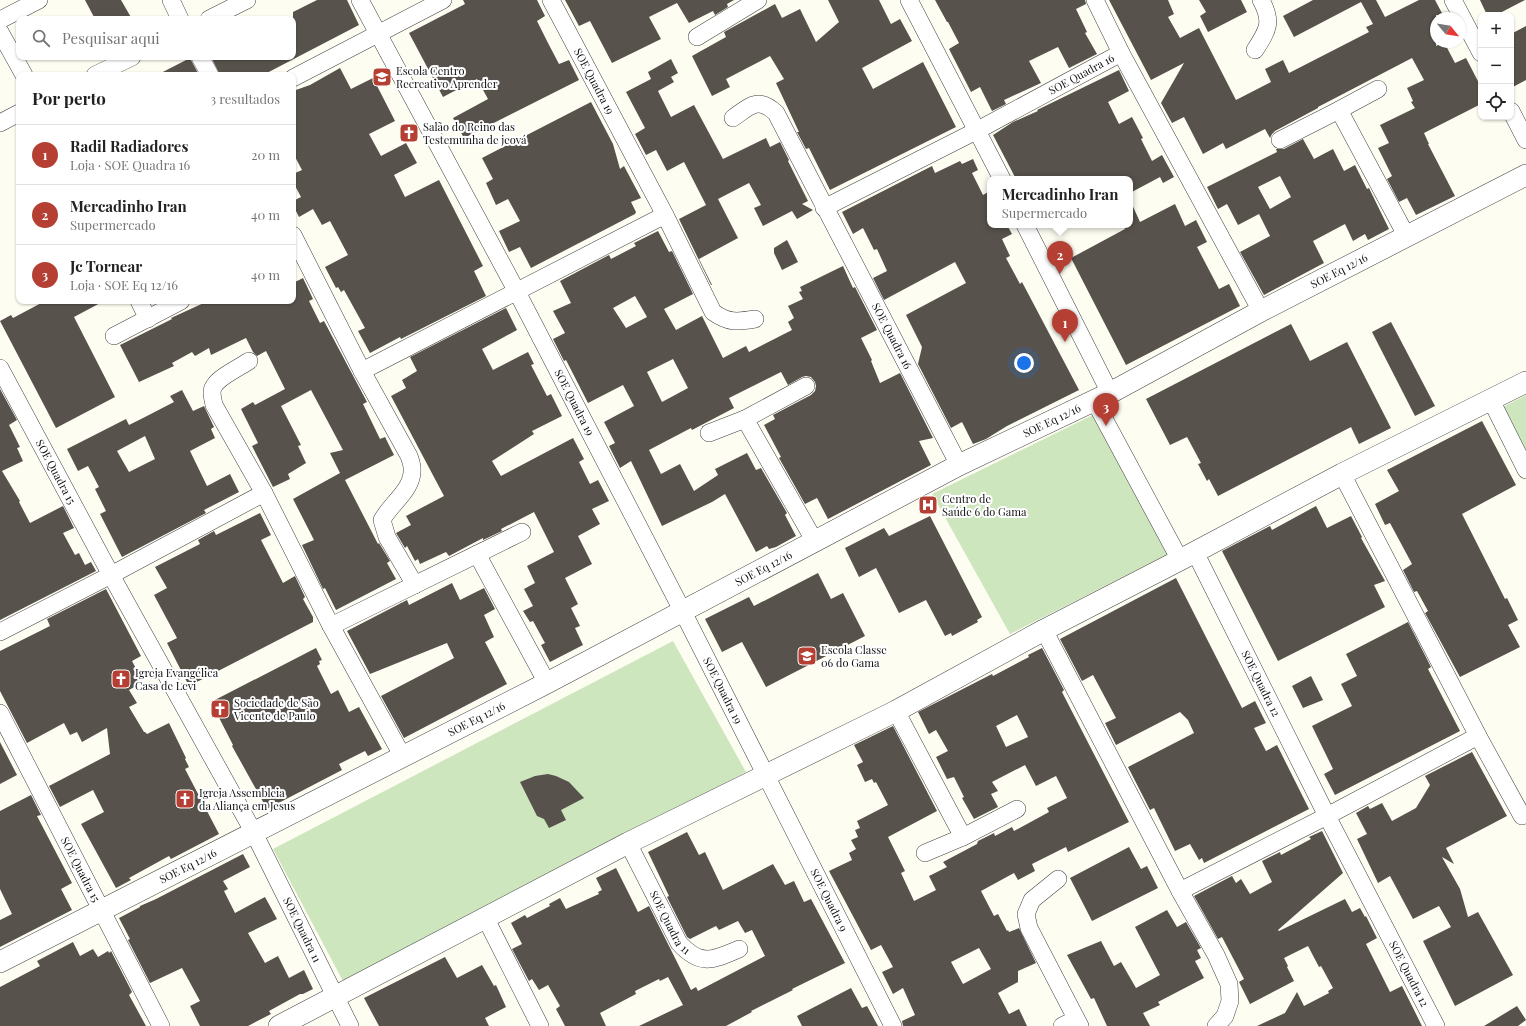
<!DOCTYPE html>
<html lang="pt">
<meta charset="utf-8">
<style>
:root{--surface:#fff;--page:#f6f6f6;--text:#222;--muted:#767676;--line:#e0e0e0;--accent:#b43f32}
body{margin:0;font-family:"Playfair Display",serif;background:var(--page);color:var(--text)}
.controls{position:absolute;right:12px;top:12px;display:grid;overflow:hidden;border-radius:8px;box-shadow:0 1px 3px #0004}
.controls button{width:36px;height:36px;display:grid;place-items:center;padding:0;border:0;border-bottom:1px solid var(--line);background:var(--surface);color:var(--text);font:20px sans-serif}
.compass{position:absolute;left:1430px;top:12px;width:36px;height:36px;border-radius:50%;background:var(--surface);box-shadow:0 1px 3px #0004;rotate:120deg}
.you{position:absolute;left:1024px;top:363px;width:14px;height:14px;margin:-10px;border:3px solid #fff;border-radius:50%;background:#1a73e8;box-shadow:0 0 0 6px #1a73e833}
.badge{display:grid;place-items:center;width:26px;height:26px;border-radius:50%;background:var(--accent);color:#fff;font-size:13px;font-weight:700}
.pin{position:absolute;translate:-50% -33px;filter:drop-shadow(0 1px 2px #0008)}
.pin::after{content:'';position:absolute;top:21px;width:14px;height:12px;background:inherit;clip-path:polygon(0 0,100% 0,50% 100%)}
.popup{position:absolute;left:987px;top:176px;width:146px;height:52px;box-sizing:border-box;display:grid;place-content:center;border-radius:8px;background:var(--surface);filter:drop-shadow(0 1px 3px #0005);font-size:13px;white-space:nowrap;color:var(--muted)}
.popup b{font-size:15px;color:var(--text)}
.popup::after{content:'';position:absolute;left:50%;top:100%;margin-left:-8px;border:8px solid transparent;border-top-color:var(--surface)}
.list{margin:0;padding:0;list-style:none}
h2{display:flex;justify-content:space-between;align-items:center;height:52px;margin:0;padding:0 16px;font-size:17px}
h2 small{font-size:13px;font-weight:400;color:var(--muted)}
.list li{display:grid;grid-template-columns:26px 1fr auto;gap:12px;align-items:center;box-sizing:border-box;height:60px;padding:0 16px;border-top:1px solid var(--line)}
.list b{display:block;font-size:15px;white-space:nowrap}
.list p{margin:0;font-size:13px;white-space:nowrap;color:var(--muted)}
.list em{font-size:13px;font-style:normal;color:var(--muted)}
.icon{flex:none;width:22px;height:22px;fill:none;stroke:currentColor;stroke-width:2;stroke-linecap:round;stroke-linejoin:round}
.map{position:relative;flex:none;width:1526px;height:1026px;overflow:hidden}
.search{position:absolute;background:var(--surface);box-shadow:0 1px 3px #0004;left:16px;top:16px;width:280px;height:44px;display:flex;align-items:center;gap:10px;box-sizing:border-box;padding:0 14px;border-radius:8px;color:var(--muted);font-size:15px}
.panel{position:absolute;background:var(--surface);box-shadow:0 1px 3px #0004;left:16px;top:72px;width:280px;height:232px;border-radius:8px}
.map>svg:first-child{display:block}
.green{fill:#cde6be}
.building{fill:#57524c;fill-rule:evenodd}
.lines{fill:none;stroke-linecap:round;stroke-linejoin:round}
.minor-casing{stroke:#424242;stroke-width:18}
.tertiary-casing{stroke:#424242;stroke-width:22}
.minor{stroke:#fff;stroke-width:17}
.tertiary{stroke:#fff;stroke-width:21}
.labels{text-anchor:middle;stroke-width:4;stroke-linejoin:round;paint-order:stroke}
.poi-label{font-size:11px;fill:#0f0f0f;stroke:#fff;text-anchor:start}
.street-label{font-size:11px;fill:#0f0f0f;stroke:#fff}
</style>
<div class="map">
<svg width="1526" height="1026" viewBox="0 0 1526 1026">
<rect width="100%" height="100%" fill="#fefdf2"/>
<g class="green">
<polygon points="1526,395 1526,456 1501,408"/>
<polygon points="1093,415 1168,554 1010,634 932,494"/>
<polygon points="673,641 746,772 344,983 273,849"/>
</g>
<g class="building">
<polygon points="85,0 121,0 132,19 95,19"/>
<polygon points="317,0 347,0 359,25 263,75 220,75 211,57 293,57 293,12"/>
<polygon points="463,0 537,0 545,16 537,21 548,43 559,64 569,60 579,80 464,138 453,118 488,99 477,79 443,97 409,33 465,4"/>
<polygon points="565,0 734,0 727,4 728,7 715,15 713,11 689,23 677,3 649,17 661,39 612,63 590,21 579,26"/>
<polygon points="828,0 879,0 891,24 900,19 912,41 862,68 873,89 923,62 956,127 830,190 809,148 806,149 797,132 799,132 776,83 784,79 770,56 726,79 730,87 712,96 692,56 726,37 724,32 775,4 782,18 800,9 816,42 839,22"/>
<polygon points="935,0 1085,0 1086,4 1076,9 1087,32 1085,33 1097,54 1069,68 1058,47 1029,61 1041,83 1004,100 1006,104 992,111 980,87 971,92 949,49 959,43 948,22 947,22"/>
<polygon points="1109,0 1168,0 1174,14 1168,17 1180,38 1199,28 1236,100 1271,82 1265,69 1283,60 1289,73 1369,32 1366,27 1373,24 1361,2 1294,37 1283,16 1313,0 1376,0 1385,17 1419,0 1435,0 1443,15 1436,15 1436,46 1444,42 1455,63 1466,58 1481,87 1481,104 1424,133 1429,144 1428,144 1455,196 1416,215 1407,198 1399,202 1387,179 1392,176 1378,148 1389,143 1380,125 1415,108 1411,102 1413,101 1407,88 1424,80 1412,58 1318,107 1318,108 1275,131 1272,134 1270,138 1265,129 1226,149 1223,143 1203,154 1184,117 1172,123 1161,103 1184,63 1151,80"/>
<polygon points="1199,0 1241,0 1247,12 1208,32 1200,16 1206,12"/>
<polygon points="1480,0 1525,0 1496,15 1487,15"/>
<polygon points="1526,26 1526,80 1511,88 1511,34"/>
<polygon points="190,58 199,75 157,75"/>
<polygon points="671,59 678,73 671,77 674,82 658,91 671,117 694,105 723,159 766,138 770,147 780,142 789,160 788,161 808,201 802,204 813,210 797,219 792,211 763,226 754,208 761,205 749,183 718,199 738,238 699,259 712,285 711,285 679,219 706,205 684,162 667,171 656,150 646,155 635,134 645,128 626,92 651,79 648,72"/>
<polygon points="340,68 351,89 373,78 395,121 369,134 381,156 406,143 417,163 394,175 405,197 439,180 483,266 474,271 486,296 401,339 400,337 370,353 358,331 365,328 344,290 341,292 338,287 336,288 325,267 348,255 330,221 322,225 313,209 299,217 293,205 293,201 301,197 293,182 293,174 302,170 293,153 293,91 310,85"/>
<polygon points="1119,70 1129,91 1108,102 1119,124 1132,117 1143,138 1141,139 1152,161 1162,155 1174,177 1163,183 1160,177 1130,193 1130,179 1016,179 993,135 1013,122 1038,111 1037,110"/>
<polygon points="591,102 613,144 620,169 624,166 641,198 631,202 636,212 635,214 531,268 520,247 509,252 499,231 520,221 508,199 496,205 486,183 493,179 482,158"/>
<path d="M 1303,139 L 1314,159 L 1333,149 L 1344,171 L 1355,165 L 1367,189 L 1369,188 L 1389,229 L 1368,240 L 1365,234 L 1353,241 L 1345,224 L 1313,241 L 1324,263 L 1264,295 L 1240,252 L 1270,236 L 1259,214 L 1238,225 L 1227,204 L 1218,209 L 1207,187 L 1277,152 L 1276,149 L 1284,149 ZM 1280,176 L 1291,197 L 1270,209 L 1258,187 Z"/>
<polygon points="973,159 978,170 972,173 983,195 990,191 990,225 1007,225 1012,234 1002,239 1010,256 1006,258 1020,284 1022,282 1079,390 1007,426 986,439 973,444 962,422 951,428 918,364 922,347 906,315 966,283 955,262 884,300 873,278 887,271 877,249 874,250 863,228 853,234 842,212 932,166 935,173 960,161 962,164"/>
<polygon points="1130,200 1140,222 1175,204 1185,226 1196,220 1207,242 1197,247 1219,289 1229,284 1240,306 1126,365 1071,258 1125,229 1123,225 1130,225"/>
<path d="M 658,231 L 669,252 L 672,251 L 693,294 L 664,309 L 676,330 L 702,316 L 723,358 L 746,346 L 749,352 L 792,330 L 788,322 L 794,318 L 788,306 L 803,299 L 799,292 L 802,291 L 800,287 L 843,266 L 853,288 L 855,287 L 877,330 L 861,338 L 872,360 L 871,361 L 880,383 L 900,373 L 933,438 L 919,441 L 931,465 L 828,519 L 817,498 L 805,504 L 779,458 L 781,457 L 764,425 L 775,419 L 773,415 L 811,395 L 815,391 L 816,386 L 815,382 L 811,377 L 806,376 L 802,377 L 788,385 L 781,372 L 729,398 L 734,408 L 692,430 L 691,428 L 649,450 L 661,474 L 680,464 L 694,491 L 718,475 L 715,469 L 747,453 L 756,470 L 761,468 L 787,513 L 785,515 L 796,536 L 776,547 L 769,549 L 767,546 L 756,552 L 725,494 L 712,502 L 662,526 L 631,461 L 620,468 L 609,446 L 615,443 L 604,422 L 634,406 L 623,385 L 588,403 L 566,360 L 564,361 L 553,339 L 565,333 L 553,311 L 571,303 L 560,281 L 609,255 L 611,259 L 636,246 L 634,243 ZM 635,296 L 647,317 L 626,328 L 613,308 ZM 673,359 L 688,388 L 662,402 L 647,372 Z"/>
<polygon points="787,240 798,262 782,270 774,253 774,248"/>
<polygon points="303,278 313,299 309,301 320,323 324,321 367,402 363,404 380,439 385,437 394,455 345,480 378,544 379,543 390,561 387,563 396,579 336,610 325,588 323,589 302,545 314,540 293,499 340,473 330,453 343,450 311,390 281,406 301,445 298,446 306,463 288,474 290,479 273,487 252,446 258,443 241,409 253,402 255,405 285,389 266,351 257,356 253,352 246,338 211,355 209,348 195,356 192,352 172,363 174,366 139,382 120,345 172,319 171,318 208,301 293,301 293,283"/>
<polygon points="45,301 104,301 74,317 115,397 56,428 0,321 11,315 13,318"/>
<polygon points="506,308 517,330 482,349 493,370 528,352 534,364 531,365 547,396 551,394 562,416 532,431 534,434 492,461 501,476 573,438 584,459 579,462 590,484 598,480 609,501 592,509 600,524 578,536 592,564 565,578 578,604 571,608 580,626 575,628 583,645 550,662 541,645 545,643 533,621 530,622 523,611 533,606 524,589 535,583 527,566 554,552 534,512 501,529 502,531 483,540 483,538 449,556 446,552 420,564 418,559 415,561 407,546 405,548 396,533 411,525 406,516 444,496 391,396 406,388 402,380 417,371 410,357"/>
<polygon points="1391,322 1435,406 1415,416 1372,332"/>
<polygon points="1291,324 1310,361 1347,342 1391,428 1359,444 1351,427 1218,496 1209,479 1207,481 1198,464 1201,463 1187,437 1170,445 1146,399"/>
<polygon points="0,389 17,420 9,425 20,447 17,448 23,461 2,471 20,501 19,502 30,523 63,506 74,528 63,533 75,555 79,553 85,565 91,562 96,571 0,620"/>
<path d="M 182,390 L 193,411 L 204,406 L 214,427 L 211,429 L 215,438 L 190,451 L 207,486 L 230,474 L 239,492 L 204,510 L 206,513 L 122,557 L 100,514 L 106,511 L 95,489 L 99,487 L 88,466 L 78,471 L 67,449 L 126,419 L 129,425 L 145,417 L 174,402 L 170,396 ZM 145,436 L 155,459 L 129,472 L 117,451 Z"/>
<polygon points="1482,421 1516,485 1462,514 1505,599 1507,598 1518,620 1508,625 1520,647 1460,677 1425,613 1428,611 1417,591 1414,592 1403,570 1412,564 1390,523 1385,525 1375,504 1399,491 1387,470"/>
<polygon points="1316,506 1327,528 1351,516 1362,537 1361,538 1385,581 1374,585 1385,607 1278,661 1222,551 1270,526 1272,530"/>
<polygon points="260,513 271,535 261,540 283,583 295,576 305,597 303,599 313,617 313,622 189,686 167,643 177,638 154,595 167,588 155,567 200,544 198,540 214,531 216,535"/>
<polygon points="930,516 982,617 977,620 978,622 952,636 951,633 945,636 926,600 899,613 876,568 859,577 845,548 884,528 889,536"/>
<polygon points="818,573 831,599 843,593 865,636 766,687 742,642 722,652 705,619 749,597 754,606"/>
<polygon points="1176,578 1242,708 1255,701 1266,723 1254,728 1266,751 1277,745 1309,809 1204,863 1202,858 1199,860 1190,844 1175,851 1154,808 1150,810 1128,767 1194,733 1188,720 1180,712 1116,745 1105,723 1116,718 1093,675 1082,681 1060,639"/>
<polygon points="452,583 460,600 484,588 495,609 484,615 494,637 485,642 507,684 404,738 381,696 454,658 447,643 370,674 347,631 407,600 409,605"/>
<polygon points="106,589 141,656 132,661 143,682 129,690 137,703 129,707 144,732 145,732 147,734 169,723 186,758 185,759 189,767 185,769 219,834 171,859 169,856 129,878 131,880 116,888 81,824 104,812 93,790 60,807 49,786 110,754 107,728 82,742 77,732 70,735 64,723 27,743 0,691 0,651 50,626 47,619"/>
<polygon points="1408,622 1431,667 1428,669 1460,731 1335,795 1324,774 1333,769 1312,726 1352,706 1341,684 1357,676 1346,654"/>
<polygon points="316,648 322,660 319,661 320,664 317,666 331,694 338,690 349,712 359,707 382,749 368,756 365,751 339,764 342,770 267,809 232,746 233,745 211,702"/>
<path d="M 1042,648 L 1064,690 L 1062,692 L 1064,696 L 1129,822 L 1068,852 L 1066,847 L 1032,864 L 1035,871 L 1018,880 L 1014,873 L 981,891 L 994,916 L 998,914 L 1007,931 L 1008,930 L 1009,932 L 1019,928 L 1036,963 L 1018,971 L 1018,982 L 998,993 L 1009,1014 L 1019,1009 L 1027,1026 L 903,1026 L 902,1021 L 915,1015 L 903,988 L 893,994 L 882,972 L 893,967 L 881,945 L 871,950 L 829,871 L 852,860 L 849,853 L 856,849 L 851,840 L 858,837 L 855,830 L 860,828 L 857,821 L 888,805 L 876,782 L 874,783 L 872,779 L 865,782 L 857,765 L 863,762 L 854,745 L 893,726 L 937,811 L 888,837 L 905,871 L 901,873 L 914,901 L 936,890 L 929,876 L 947,867 L 943,862 L 977,844 L 978,841 L 994,833 L 995,836 L 1012,827 L 1014,831 L 1049,812 L 1047,808 L 1067,798 L 1056,776 L 1036,786 L 1025,765 L 992,782 L 998,791 L 991,794 L 998,807 L 974,819 L 962,798 L 964,797 L 954,777 L 947,779 L 936,757 L 948,751 L 936,730 L 929,734 L 918,712 L 992,674 L 993,676 L 1029,657 L 1028,655 ZM 1017,715 L 1028,737 L 1006,747 L 996,726 ZM 979,948 L 991,969 L 963,984 L 951,962 Z"/>
<polygon points="1311,676 1323,700 1303,708 1292,686"/>
<polygon points="0,742 17,775 0,784"/>
<polygon points="1472,752 1507,816 1446,848 1454,864 1442,857 1460,889 1468,917 1478,912 1513,975 1455,1006 1423,941 1451,927 1439,906 1413,919 1390,876 1378,883 1357,839 1367,834 1356,813 1368,806 1370,809 1382,803 1392,821 1416,808 1430,785 1425,776"/>
<polygon points="548,774 556,776 569,782 584,798 561,810 566,820 549,828 544,819 537,816 520,782 535,776"/>
<polygon points="31,795 41,815 37,816 72,883 61,889 72,910 0,947 0,920 12,914 0,889 0,811"/>
<polygon points="1322,831 1343,873 1278,930 1279,931 1345,899 1352,912 1360,908 1365,917 1366,916 1377,938 1366,944 1390,992 1402,986 1422,1026 1257,1026 1285,1013 1297,992 1304,1006 1329,993 1328,991 1333,988 1321,966 1319,967 1308,946 1284,958 1288,966 1287,967 1294,981 1250,1004 1239,982 1244,979 1222,937 1218,939 1194,896 1232,876 1236,883 1241,879 1250,894 1272,882 1262,861 1280,852 1281,855 1311,839 1309,837"/>
<polygon points="687,832 699,855 705,852 723,890 773,864 785,885 794,881 804,902 811,899 845,963 792,989 793,990 751,1011 752,1012 726,1026 639,1026 683,1005 668,977 660,981 659,979 635,991 636,994 600,1013 606,1026 565,1026 556,1009 560,1006 548,985 539,990 532,979 529,981 512,949 522,944 511,923 525,915 527,918 550,906 549,904 560,898 566,909 599,894 598,892 602,890 596,878 616,868 638,912 649,906 691,990 696,987 698,991 765,956 752,930 745,933 738,921 719,930 716,926 690,939 687,937 667,897 669,896 648,852"/>
<polygon points="1129,847 1141,869 1147,866 1158,888 1092,921 1070,878"/>
<polygon points="243,854 250,867 223,881 228,889 224,891 235,913 265,897 277,919 248,933 265,963 278,956 289,978 304,970 313,989 303,994 300,994 269,1011 271,1014 248,1026 200,1026 190,1006 200,1001 182,968 150,983 128,940 130,939 119,918 140,907 140,906 156,899"/>
<polygon points="1167,910 1177,927 1186,922 1201,948 1197,950 1201,958 1195,961 1204,978 1158,1002 1160,1005 1143,1013 1150,1026 1107,1026 1094,998 1091,999 1067,955 1101,941 1114,966 1121,962 1136,988 1160,975 1135,927"/>
<polygon points="73,942 80,956 93,949 98,957 108,951 109,953 111,951 132,992 129,995 146,1026 0,1026 0,987 40,966 37,961"/>
<polygon points="445,957 457,978 482,965 494,986 496,985 506,1007 485,1018 489,1026 379,1026 364,998"/>
<polygon points="851,988 862,1008 867,1006 878,1026 802,1026 797,1016"/>
<polygon points="1517,1006 1526,1020 1518,1026 1484,1026"/>
</g>
<g class="lines">
<defs>
<g id="minor">
<polyline points="171,0 180,19"/>
<path id="s1" d="M 360,0 L 517,292 L 682,610 L 893,1026"/>
<path id="s2" d="M 551,0 L 665,215 L 713,312 C 728,323 737,322 755,319"/>
<polyline points="909,0 1002,179"/>
<polyline points="1095,0 1121,53 1261,311"/>
<polyline points="1453,0 1481,53"/>
<polyline points="209,19 247,0"/>
<polyline points="0,20 39,0"/>
<polyline points="0,32 24,75"/>
<polyline points="697,37 758,0"/>
<path d="M 1255,50 C 1268,30 1273,22 1261,0"/>
<polyline points="200,57 210,75"/>
<polyline points="95,75 132,57"/>
<polyline points="293,78 443,0"/>
<polyline points="1378,89 1339,110 1407,237"/>
<polyline points="1511,111 1526,140"/>
<path id="s3" d="M 733,118 C 750,106 758,96 776,113 L 959,465"/>
<polyline points="0,123 19,113"/>
<polyline points="1280,140 1339,110"/>
<path id="s4" d="M 824,208 L 978,130 L 1121,53"/>
<polyline points="1025,225 1110,393"/>
<path d="M 293,235 L 362,371 L 409,456 C 410,459 412,464 412,468 C 414,489 391,503 382,520 L 387,537 L 415,585"/>
<polyline points="139,301 148,319"/>
<polyline points="114,336 181,301"/>
<path d="M 249,361 C 240,367 219,377 214,386 C 210,392 213,398 214,405 L 264,493 L 331,626 L 403,757"/>
<path id="s5" d="M 0,368 L 111,575 L 254,833 L 350,1026"/>
<polyline points="362,371 665,215"/>
<polyline points="806,386 745,419 814,540"/>
<polyline points="1094,400 1180,560"/>
<polyline points="1491,400 1526,470"/>
<polyline points="709,433 745,419"/>
<polyline points="1342,474 1478,736 1522,816"/>
<path id="s6" d="M 1195,552 L 1327,816 L 1436,1026"/>
<polyline points="477,554 547,683"/>
<polyline points="331,626 522,532"/>
<polyline points="1044,630 1180,891 1216,955 1229,984 1230,1001 1225,1016 1216,1026"/>
<polyline points="0,632 111,575 264,493"/>
<polyline points="896,711 963,837"/>
<path id="s7" d="M 0,713 L 161,1026"/>
<path id="s8" d="M 628,843 L 679,943 C 701,967 713,960 739,949"/>
<polyline points="925,853 963,837 1017,809"/>
<polyline points="1058,879 1032,900 1026,914 1029,928 1080,1026"/>
<polyline points="1180,891 1327,816 1478,736"/>
<polyline points="485,917 540,1026"/>
<polyline points="1062,1026 1076,1019"/>
</g>
<g id="tertiary">
<path id="s9" d="M 0,962 L 547,683 L 959,465 L 1110,393 L 1261,311 L 1526,175"/>
<polyline points="279,1026 628,843 896,711 1044,630 1180,560 1342,474 1526,382"/>
</g>
</defs>
<use href="#minor" class="minor-casing"/>
<use href="#tertiary" class="tertiary-casing"/>
<use href="#minor" class="minor"/>
<use href="#tertiary" class="tertiary"/>
</g>
<defs>
<symbol id="school-square" viewBox="-11 -11 22 22"><rect x="-9" y="-9" width="18" height="18" rx="4" fill="#b43f32" stroke="#fff"/><path d="M0-5L7-2L0 1L-7-2ZM-4 1L0 2.5L4 1V4Q0 6-4 4Z" fill="#fff"/></symbol>
<symbol id="church-square" viewBox="-11 -11 22 22"><rect x="-9" y="-9" width="18" height="18" rx="4" fill="#b43f32" stroke="#fff"/><path d="M-1.2-6h2.4v3.5h3.3v2.4h-3.3V6h-2.4V-.1h-3.3v-2.4h3.3Z" fill="#fff"/></symbol>
<symbol id="hospital-square" viewBox="-11 -11 22 22"><rect x="-9" y="-9" width="18" height="18" rx="4" fill="#b43f32" stroke="#fff"/><path d="M-5-5h3v3.5h4V-5h3V5h-3V1.5h-4V5h-3Z" fill="#fff"/></symbol>
</defs>
<g fill-rule="evenodd">
<use href="#school-square" x="371" y="66" width="22" height="22"/>
<use href="#church-square" x="398" y="122" width="22" height="22"/>
<use href="#hospital-square" x="917" y="494" width="22" height="22"/>
<use href="#school-square" x="796" y="645" width="22" height="22"/>
<use href="#church-square" x="110" y="668" width="22" height="22"/>
<use href="#church-square" x="209" y="698" width="22" height="22"/>
<use href="#church-square" x="174" y="788" width="22" height="22"/>
</g>
<g class="labels">
<g class="poi-label">
<text x="396" y="75">Escola Centro<tspan x="396" dy="13">Recreativo Aprender</tspan></text>
<text x="423" y="131">Salão do Reino das<tspan x="423" dy="13">Testemunha de jeová</tspan></text>
<text x="942" y="503">Centro de<tspan x="942" dy="13">Saúde 6 do Gama</tspan></text>
<text x="821" y="654">Escola Classe<tspan x="821" dy="13">06 do Gama</tspan></text>
<text x="135" y="677">Igreja Evangélica<tspan x="135" dy="13">Casa de Levi</tspan></text>
<text x="234" y="707">Sociedade de São<tspan x="234" dy="13">Vicente de Paulo</tspan></text>
<text x="199" y="797">Igreja Assembleia<tspan x="199" dy="13">da Aliança em Jesus</tspan></text>
</g>
<g class="street-label">
<text dy="4" stroke="none"><textPath href="#s4" startOffset="290">SOE Quadra 16</textPath></text>
<text dy="4" stroke="none"><textPath href="#s2" startOffset="92">SOE Quadra 19</textPath></text>
<text dy="4" stroke="none"><textPath href="#s9" startOffset="1507">SOE Eq 12/16</textPath></text>
<text dy="4" stroke="none"><textPath href="#s3" startOffset="301">SOE Quadra 16</textPath></text>
<text dy="4" stroke="none"><textPath href="#s1" startOffset="456">SOE Quadra 19</textPath></text>
<text dy="4" stroke="none"><textPath href="#s9" startOffset="1183">SOE Eq 12/16</textPath></text>
<text dy="4" stroke="none"><textPath href="#s5" startOffset="118">SOE Quadra 15</textPath></text>
<text dy="4" stroke="none"><textPath href="#s9" startOffset="859">SOE Eq 12/16</textPath></text>
<text dy="4" stroke="none"><textPath href="#s6" startOffset="147">SOE Quadra 12</textPath></text>
<text dy="4" stroke="none"><textPath href="#s1" startOffset="780">SOE Quadra 19</textPath></text>
<text dy="4" stroke="none"><textPath href="#s9" startOffset="535">SOE Eq 12/16</textPath></text>
<text dy="4" stroke="none"><textPath href="#s9" startOffset="211">SOE Eq 12/16</textPath></text>
<text dy="4" stroke="none"><textPath href="#s7" startOffset="176">SOE Quadra 15</textPath></text>
<text dy="4" stroke="none"><textPath href="#s1" startOffset="1015">SOE Quadra 9</textPath></text>
<text dy="4" stroke="none"><textPath href="#s8" startOffset="90">SOE Quadra 11</textPath></text>
<text dy="4" stroke="none"><textPath href="#s5" startOffset="638">SOE Quadra 11</textPath></text>
<text dy="4" stroke="none"><textPath href="#s6" startOffset="473">SOE Quadra 12</textPath></text>
</g>
</g>
</svg>
<div class="controls">
<button>+</button>
<button>−</button>
<button><svg class="icon" aria-label="locate" viewBox="0 0 24 24"><circle cx="12" cy="12" r="6"/><path d="M12 2v4M12 18v4M2 12h4M18 12h4"/></svg></button>
</div>
<svg class="compass" viewBox="-18 -18 36 36"><path d="M0-13l5 13h-10z" fill="#e53935"/><path d="M0 13l5-13h-10z" fill="#767676"/></svg>
<div class="you"></div>
<div class="pin badge" style="left:1065px;top:342px">1</div>
<div class="pin badge" style="left:1060px;top:274px">2</div>
<div class="popup"><b>Mercadinho Iran</b>Supermercado</div>
<div class="pin badge" style="left:1106px;top:426px">3</div>
<div class="search"><svg class="icon" aria-label="search" viewBox="0 0 24 24"><circle cx="10" cy="10" r="6"/><path d="M15 15l6 6"/></svg>Pesquisar aqui</div>
<section class="panel">
<h2>Por perto<small>3 resultados</small></h2>
<ul class="list">
<li><span class="badge">1</span><div><b>Radil Radiadores</b><p>Loja · SOE Quadra 16</p></div><em>20 m</em></li>
<li><span class="badge">2</span><div><b>Mercadinho Iran</b><p>Supermercado</p></div><em>40 m</em></li>
<li><span class="badge">3</span><div><b>Jc Tornear</b><p>Loja · SOE Eq 12/16</p></div><em>40 m</em></li>
</ul>
</section>
</div>
